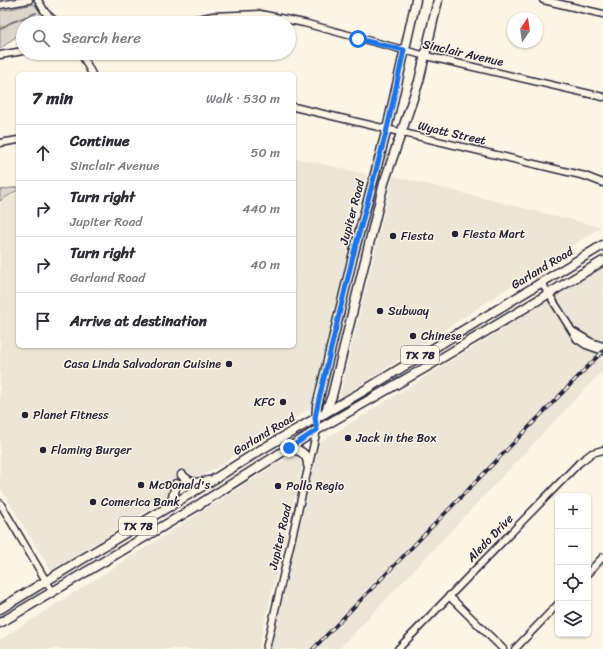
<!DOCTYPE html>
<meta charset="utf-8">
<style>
:root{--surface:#fff;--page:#f2f2f3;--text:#2b2b33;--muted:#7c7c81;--line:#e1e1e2}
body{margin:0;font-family:Sriracha,sans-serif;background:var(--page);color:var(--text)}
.controls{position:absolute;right:12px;bottom:12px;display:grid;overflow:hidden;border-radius:6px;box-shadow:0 1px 3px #0004}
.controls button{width:36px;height:36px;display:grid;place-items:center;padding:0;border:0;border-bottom:1px solid var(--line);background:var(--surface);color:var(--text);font:20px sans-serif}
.compass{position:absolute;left:507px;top:12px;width:36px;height:36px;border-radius:50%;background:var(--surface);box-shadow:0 1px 3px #0004;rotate:13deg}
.stop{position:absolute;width:12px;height:12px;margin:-9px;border:3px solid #1a73e8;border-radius:50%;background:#fff}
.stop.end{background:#1a73e8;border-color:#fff;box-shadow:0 1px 4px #0008}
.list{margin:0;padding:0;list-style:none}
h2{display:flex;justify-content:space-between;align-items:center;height:52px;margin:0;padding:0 16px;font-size:17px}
h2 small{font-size:13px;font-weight:400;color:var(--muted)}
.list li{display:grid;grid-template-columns:26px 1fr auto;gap:12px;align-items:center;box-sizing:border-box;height:56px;padding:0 16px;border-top:1px solid var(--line)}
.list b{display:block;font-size:15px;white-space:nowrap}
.list p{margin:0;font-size:13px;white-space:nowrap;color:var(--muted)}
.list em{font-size:13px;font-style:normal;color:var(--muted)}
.icon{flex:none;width:22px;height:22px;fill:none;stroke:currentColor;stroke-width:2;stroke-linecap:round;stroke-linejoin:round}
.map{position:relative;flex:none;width:603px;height:649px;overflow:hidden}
.search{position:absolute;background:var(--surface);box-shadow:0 1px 3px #0004;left:16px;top:16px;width:280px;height:44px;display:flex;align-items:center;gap:10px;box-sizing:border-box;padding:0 14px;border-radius:22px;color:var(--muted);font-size:15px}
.panel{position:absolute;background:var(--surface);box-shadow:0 1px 3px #0004;left:16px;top:72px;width:280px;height:276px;border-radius:6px}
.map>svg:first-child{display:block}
.built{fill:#ece5d8}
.green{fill:#dcd6cc;stroke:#7f7c84}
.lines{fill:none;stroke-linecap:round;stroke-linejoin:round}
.stream{stroke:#78757e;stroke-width:2}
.minor-casing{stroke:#22223b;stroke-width:9}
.major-casing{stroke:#22223b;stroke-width:11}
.minor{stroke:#fcf5e5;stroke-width:6}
.major{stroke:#fcf5e5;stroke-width:8}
.rail-casing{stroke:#22223b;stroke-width:3.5}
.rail{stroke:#fcf5e5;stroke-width:2;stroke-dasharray:6;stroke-linecap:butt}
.route{stroke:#1a73e8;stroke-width:5}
.poi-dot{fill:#22223b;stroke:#fcf5e5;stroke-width:1.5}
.labels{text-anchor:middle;stroke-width:3;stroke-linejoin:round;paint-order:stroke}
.shield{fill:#fcf5e5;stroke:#63616e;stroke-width:1}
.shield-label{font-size:11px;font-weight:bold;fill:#22223b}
.street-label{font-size:12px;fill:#22223b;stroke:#fcf5e5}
.poi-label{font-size:12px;fill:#22223b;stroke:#fcf5e5;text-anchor:start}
</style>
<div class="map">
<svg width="603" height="649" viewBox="0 0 603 649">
<rect width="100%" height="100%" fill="#fcf5e5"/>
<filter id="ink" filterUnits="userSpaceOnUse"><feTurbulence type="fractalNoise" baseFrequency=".025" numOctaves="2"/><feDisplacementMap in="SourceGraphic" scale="8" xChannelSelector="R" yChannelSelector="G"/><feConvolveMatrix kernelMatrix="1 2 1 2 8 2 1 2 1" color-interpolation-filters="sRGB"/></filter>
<g filter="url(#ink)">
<g class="built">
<polygon points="294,158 366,174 312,407 51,571 0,487 0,203 18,192 18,346 294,346"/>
<polygon points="393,176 601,227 339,399"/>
<polygon points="603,267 603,340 598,339 587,350 603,355 603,370 339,649 271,649 320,442"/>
<polygon points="294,453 303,463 258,649 0,649 0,640"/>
</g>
<g class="green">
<polygon points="34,4 47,22 23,23 23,31 0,49 0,11"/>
<polygon points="18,187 18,190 0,201 0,190"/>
</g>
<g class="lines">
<polyline class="stream" points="0,29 10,23 36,13"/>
<defs>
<g id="minor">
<polyline points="38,0 45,12 57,23"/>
<polyline points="543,0 603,14"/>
<polyline points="0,5 29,0"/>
<polyline points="178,23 213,16 260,14 304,23 426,56 603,97"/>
<polyline points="81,53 92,74"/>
<polyline points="0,55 23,51"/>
<polyline points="294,107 585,176 603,183"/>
<polyline points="0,143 18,140"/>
<polyline points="542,283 577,339 586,345 603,351"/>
<polyline points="574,332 591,342 603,346"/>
<polyline points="0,503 52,591"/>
<polyline points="588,573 603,557"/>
<polyline points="449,596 503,649"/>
<polyline points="266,649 317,430"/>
<polyline points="398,649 579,463 592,453 603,450"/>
<polyline points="515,649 558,604"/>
</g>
<g id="major">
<polyline points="325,413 332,396 384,183 419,81 438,0"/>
<polyline points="316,422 317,406 353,256 387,129 416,0"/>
<path d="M 289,448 C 299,450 308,453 308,465"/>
<path d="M 182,475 C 190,484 196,484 208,481"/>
<polyline points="171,506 176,484"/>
<polyline points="0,609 216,478 262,449 360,393 603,245"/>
<polyline points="0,623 192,509 317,430 430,365 603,261"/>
</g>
</defs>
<use href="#minor" class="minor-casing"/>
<use href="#major" class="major-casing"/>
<use href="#minor" class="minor"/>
<use href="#major" class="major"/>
<defs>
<polyline id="rail" points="313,649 603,351"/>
</defs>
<use href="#rail" class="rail-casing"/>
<use href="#rail" class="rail"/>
</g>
</g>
<g class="lines" filter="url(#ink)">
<polyline class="route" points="289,448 317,430 315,418 318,403 353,256 387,129 404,50 358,39"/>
</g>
<g class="poi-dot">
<circle cx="455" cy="234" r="4"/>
<circle cx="393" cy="236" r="4"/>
<circle cx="380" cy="311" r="4"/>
<circle cx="413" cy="336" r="4"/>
<circle cx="229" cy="364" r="4"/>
<circle cx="283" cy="402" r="4"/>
<circle cx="25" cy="415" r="4"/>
<circle cx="348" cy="438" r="4"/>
<circle cx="43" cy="450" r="4"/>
<circle cx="141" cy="485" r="4"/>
<circle cx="278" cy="486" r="4"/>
<circle cx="93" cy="502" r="4"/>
</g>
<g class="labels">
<g class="shield">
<rect x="401" y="346" width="38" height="18" rx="3"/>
<rect x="119" y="517" width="38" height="18" rx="3"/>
</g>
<g class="shield-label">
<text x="420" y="359">TX 78</text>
<text x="138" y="530">TX 78</text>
</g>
<g class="street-label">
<text transform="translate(463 53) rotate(13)" y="4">Sinclair Avenue</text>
<text transform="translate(452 133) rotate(13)" y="4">Wyatt Street</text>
<text transform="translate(352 212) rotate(-75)" y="4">Jupiter Road</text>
<text transform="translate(542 268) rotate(-31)" y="4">Garland Road</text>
<text transform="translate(264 434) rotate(-31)" y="4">Garland Road</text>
<text transform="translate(280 537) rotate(-77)" y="4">Jupiter Road</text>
<text transform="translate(490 538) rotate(-46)" y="4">Aledo Drive</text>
</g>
<g class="poi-label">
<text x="463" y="238">Fiesta Mart</text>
<text x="401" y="240">Fiesta</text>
<text x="388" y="315">Subway</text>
<text x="421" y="340">Chinese</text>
<text x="221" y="368" text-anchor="end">Casa Linda Salvadoran Cuisine</text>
<text x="275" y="406" text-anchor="end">KFC</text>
<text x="33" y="419">Planet Fitness</text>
<text x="356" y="442">Jack in the Box</text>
<text x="51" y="454">Flaming Burger</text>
<text x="149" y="489">McDonald's</text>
<text x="286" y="490">Pollo Regio</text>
<text x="101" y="506">Comerica Bank</text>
</g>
</g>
</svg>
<div class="controls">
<button>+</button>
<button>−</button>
<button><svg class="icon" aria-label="locate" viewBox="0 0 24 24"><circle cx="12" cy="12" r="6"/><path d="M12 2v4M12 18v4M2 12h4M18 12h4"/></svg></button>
<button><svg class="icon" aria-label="layers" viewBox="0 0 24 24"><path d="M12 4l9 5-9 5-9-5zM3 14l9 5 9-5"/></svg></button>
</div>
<svg class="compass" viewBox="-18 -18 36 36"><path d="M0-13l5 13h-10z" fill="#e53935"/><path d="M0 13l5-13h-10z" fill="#7c7c81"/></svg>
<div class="stop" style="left:358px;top:39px"></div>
<div class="stop end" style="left:289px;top:448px"></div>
<div class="search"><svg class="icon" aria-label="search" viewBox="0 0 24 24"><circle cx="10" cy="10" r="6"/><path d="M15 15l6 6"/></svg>Search here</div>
<section class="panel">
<h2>7 min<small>Walk · 530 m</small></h2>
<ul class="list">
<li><svg class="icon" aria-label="ahead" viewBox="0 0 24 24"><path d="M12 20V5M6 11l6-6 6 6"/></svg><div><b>Continue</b><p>Sinclair Avenue</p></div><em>50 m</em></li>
<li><svg class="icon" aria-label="right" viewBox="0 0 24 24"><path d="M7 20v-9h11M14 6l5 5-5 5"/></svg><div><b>Turn right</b><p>Jupiter Road</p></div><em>440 m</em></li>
<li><svg class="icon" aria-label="right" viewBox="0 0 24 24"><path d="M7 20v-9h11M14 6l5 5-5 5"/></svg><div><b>Turn right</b><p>Garland Road</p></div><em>40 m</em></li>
<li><svg class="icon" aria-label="arrive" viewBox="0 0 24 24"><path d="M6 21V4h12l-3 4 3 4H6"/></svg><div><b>Arrive at destination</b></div></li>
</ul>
</section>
</div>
